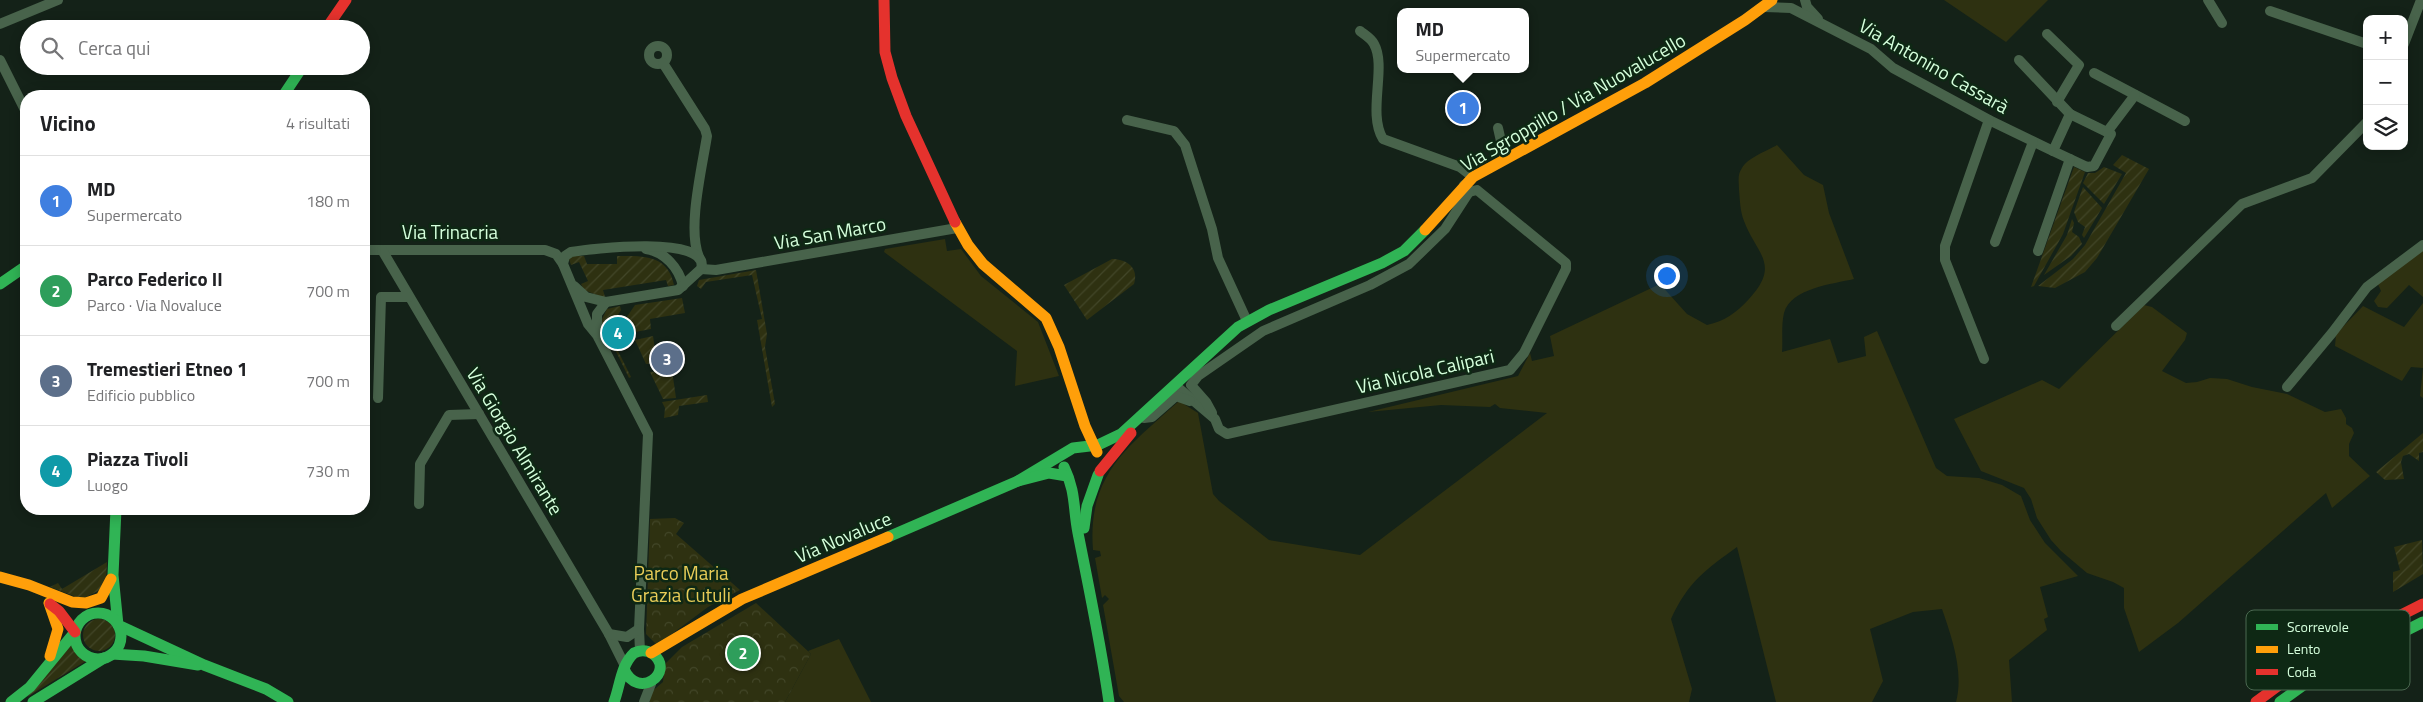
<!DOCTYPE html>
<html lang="it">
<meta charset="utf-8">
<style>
:root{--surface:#fff;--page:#f2f2f2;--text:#202124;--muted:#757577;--line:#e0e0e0;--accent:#db2777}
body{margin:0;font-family:"Titillium Web",sans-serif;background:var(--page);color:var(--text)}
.controls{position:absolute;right:15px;top:15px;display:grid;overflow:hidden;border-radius:10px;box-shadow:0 2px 12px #0003}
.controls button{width:45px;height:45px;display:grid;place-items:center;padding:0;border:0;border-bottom:1px solid var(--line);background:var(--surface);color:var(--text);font:25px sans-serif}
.you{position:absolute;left:1666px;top:275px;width:18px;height:18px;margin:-12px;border:4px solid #fff;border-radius:50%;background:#1a73e8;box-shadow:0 0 0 8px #1a73e833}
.badge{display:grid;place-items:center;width:32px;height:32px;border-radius:50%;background:var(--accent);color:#fff;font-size:16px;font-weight:700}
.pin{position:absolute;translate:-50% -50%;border:2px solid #fff;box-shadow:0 1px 5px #0006}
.popup{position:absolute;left:1397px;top:8px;width:132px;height:65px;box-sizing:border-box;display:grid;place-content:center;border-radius:10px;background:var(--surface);filter:drop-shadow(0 1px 4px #0005);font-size:16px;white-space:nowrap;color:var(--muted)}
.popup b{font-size:19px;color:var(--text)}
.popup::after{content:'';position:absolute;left:50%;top:100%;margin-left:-10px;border:10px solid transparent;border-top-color:var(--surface)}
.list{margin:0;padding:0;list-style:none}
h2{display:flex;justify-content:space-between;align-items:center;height:65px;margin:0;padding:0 20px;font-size:21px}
h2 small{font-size:16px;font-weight:400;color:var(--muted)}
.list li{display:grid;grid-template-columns:32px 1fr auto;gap:15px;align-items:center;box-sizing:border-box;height:90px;padding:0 20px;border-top:1px solid var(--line)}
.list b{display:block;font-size:19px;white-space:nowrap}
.list p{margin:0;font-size:16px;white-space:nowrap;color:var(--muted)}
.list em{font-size:16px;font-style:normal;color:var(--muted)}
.icon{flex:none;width:28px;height:28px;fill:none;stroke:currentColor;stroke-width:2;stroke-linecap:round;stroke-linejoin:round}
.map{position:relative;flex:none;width:2423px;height:702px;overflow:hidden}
.search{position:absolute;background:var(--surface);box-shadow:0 2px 12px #0003;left:20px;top:20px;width:350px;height:55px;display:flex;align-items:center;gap:12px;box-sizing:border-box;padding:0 18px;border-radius:28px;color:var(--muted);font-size:19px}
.panel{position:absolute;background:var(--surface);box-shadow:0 2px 12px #0003;left:20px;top:90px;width:350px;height:425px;border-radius:20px}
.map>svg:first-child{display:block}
.grass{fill:#2e3111}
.park{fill:url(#park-crowns)}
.garden{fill:url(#garden-furrows)}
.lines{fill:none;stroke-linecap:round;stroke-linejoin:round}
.street{stroke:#48634b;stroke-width:10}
.fast{stroke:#30b455;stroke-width:11}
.slow{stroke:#ff9f0a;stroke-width:11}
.jam{stroke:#e5322d;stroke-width:11}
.labels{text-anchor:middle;stroke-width:5;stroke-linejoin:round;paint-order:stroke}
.street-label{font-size:19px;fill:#d5ffdc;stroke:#0e2814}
.park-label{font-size:19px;fill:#e8cd58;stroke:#0e2814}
.key{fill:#0e2814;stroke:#4a6850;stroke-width:1}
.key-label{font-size:14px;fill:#d5ffdc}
</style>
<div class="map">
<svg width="2423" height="702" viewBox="0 0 2423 702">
<defs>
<pattern id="park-crowns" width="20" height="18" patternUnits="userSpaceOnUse" patternTransform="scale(1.25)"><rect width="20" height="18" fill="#2e3111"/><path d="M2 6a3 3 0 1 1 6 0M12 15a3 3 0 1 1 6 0" fill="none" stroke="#424628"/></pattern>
<pattern id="garden-furrows" width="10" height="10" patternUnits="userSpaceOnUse" patternTransform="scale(1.25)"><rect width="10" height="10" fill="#2e3111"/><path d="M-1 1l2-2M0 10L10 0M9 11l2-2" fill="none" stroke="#424628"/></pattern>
</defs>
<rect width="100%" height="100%" fill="#142218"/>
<g class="grass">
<polygon points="1944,0 2048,0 2006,42"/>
<path d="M 1777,145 L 1804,175 L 1823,185 L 1829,213 L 1854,279 C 1833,284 1791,288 1784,313 C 1781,325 1783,341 1782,352 L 1830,339 L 1838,363 L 1866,356 L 1864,337 L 1877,331 L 1936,468 L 1947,476 L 1979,478 L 2002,485 L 2021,496 L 2030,520 L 2045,543 L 2078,576 L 2040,587 L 2048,617 L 2044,619 L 2047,630 L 2009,660 L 2012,702 L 1956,702 C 1964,672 1952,638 1942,609 L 1913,612 L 1870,629 L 1883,681 L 1872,702 L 1776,702 L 1737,547 C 1705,570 1688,582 1671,619 L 1692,689 L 1689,702 L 1124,702 L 1119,696 L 1103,605 L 1109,599 L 1105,595 L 1102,598 L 1095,558 L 1101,556 L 1100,551 L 1093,550 C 1087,474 1128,447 1179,401 L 1198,413 L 1213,494 L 1219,501 L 1269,540 L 1360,555 L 1547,413 L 1500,408 L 1495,404 L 1490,407 L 1441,405 L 1368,412 L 1518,376 L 1530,353 L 1532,361 L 1554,356 L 1550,336 L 1660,284 L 1687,314 L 1707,325 C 1725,321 1736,313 1749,299 C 1781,264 1757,255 1744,221 C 1740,211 1740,200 1739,190 C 1739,182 1737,175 1742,168 C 1747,158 1767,151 1777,145 Z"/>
<polygon points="945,239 947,251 961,249 981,276 1038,322 1059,376 1015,386 1017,351 884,252 885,249"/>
<polygon points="2423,249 2423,297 2409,285 2387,308 2378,307 2374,301 2381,291 2377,282"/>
<polygon points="2423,303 2423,398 2420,396 2423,368 2411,367 2402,381 2335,346 2336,334 2363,306 2404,327"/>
<polygon points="2144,305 2152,307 2187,333 2185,340 2162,371 2186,383 2197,382 2210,378 2227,379 2252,387 2287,394 2325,412 2341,409 2346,418 2346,424 2352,428 2354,433 2349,444 2349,456 2370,476 2332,508 2326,493 2178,623 2139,652 2124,608 2124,588 2113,582 2087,573 2061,551 2051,540 2037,518 2031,499 2024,488 1981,471 1954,419 2042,380 2059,389"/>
<polygon points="839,639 871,702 785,702 811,654 808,651"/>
</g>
<g class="park">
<polygon points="675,518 684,523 676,534 740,590 708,607 657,645 646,634 650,519"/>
<polygon points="756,603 811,654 785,702 650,702 650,693 663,682 665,664 682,647"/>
</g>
<g class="garden">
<polygon points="2122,155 2149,169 2097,258 2085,272 2055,288 2038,286 2073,259 2085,245 2126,173 2113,165"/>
<polygon points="2074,167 2085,172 2063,234 2034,286 2031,287"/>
<polygon points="2104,167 2122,174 2104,204 2083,183 2088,173 2095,173"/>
<polygon points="2083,187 2102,208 2084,238 2082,235 2085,227 2078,222 2074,212"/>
<polygon points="2072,219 2074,223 2072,232 2079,237 2082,244 2071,256 2044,275 2067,235"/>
<path d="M 572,256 L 584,256 L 587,264 L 617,264 L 617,256 C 642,256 668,254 674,285 L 668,286 L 666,280 L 603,290 L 605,297 L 602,297 L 584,290 L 581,284 L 588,281 L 579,262 L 571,265 L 569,259 Z"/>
<path d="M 1112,259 C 1127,259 1139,268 1134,284 L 1087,320 L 1064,285 Z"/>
<polygon points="756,270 767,334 765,347 775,404 772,407 757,320 762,319 752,275 706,282 701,289 697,286 699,280"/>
<polygon points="682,298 685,313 650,319 651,329 630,333 626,324 622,324 635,305"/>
<polygon points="620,306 621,310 608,331 631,377 629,378 601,321 607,309"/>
<polygon points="653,336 657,363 646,364 635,340"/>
<polygon points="672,370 676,398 663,399 650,372"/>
<polygon points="707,395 708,402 679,406 678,415 664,418 665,408 662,402"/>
<polygon points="2423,433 2423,452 2419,453 2419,461 2409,454 2403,456 2401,462 2404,479 2385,480 2376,472"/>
<polygon points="2422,540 2423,574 2393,592 2393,572 2400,570 2394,547"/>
<polygon points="107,562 106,581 102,589 82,599 50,587 58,583 62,589"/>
<circle cx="99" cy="635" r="16"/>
<polygon points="71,645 76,654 86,661 27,697"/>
</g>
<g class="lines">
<g class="street">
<polyline points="1805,0 1807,7 1818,19"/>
<polyline points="2208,0 2222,23"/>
<polyline points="1764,7 1791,8 1871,49 1893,68 1989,120 2053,151"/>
<polyline points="2270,11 2367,44"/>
<polyline points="0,24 58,0"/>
<path d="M 1360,31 C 1365,35 1371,38 1374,44 C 1387,67 1367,113 1383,139 L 1460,167 L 1473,177"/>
<polyline points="2047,34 2079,65 2057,102"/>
<polyline points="2404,44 2421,0"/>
<circle cx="658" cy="55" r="9"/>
<polyline points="0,60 26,112"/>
<polyline points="2019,60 2070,114"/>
<path d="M 663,63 L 705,129 L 707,136 C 702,168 687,229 699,257"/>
<polyline points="2094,73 2185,121"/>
<polygon points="2070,114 2111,134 2094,166 2087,167 2053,151"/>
<polyline points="1127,120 1174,131 1185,145 1212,229 1218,258 1247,321"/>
<polyline points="1498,128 1505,159"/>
<polyline points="2107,132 2135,95"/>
<polyline points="1995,242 2033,142"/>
<path d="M 646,249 C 665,252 679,268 683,286"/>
<polyline points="364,250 545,250 556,254 563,264"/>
<polyline points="382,250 609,634 625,666"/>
<polyline points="2038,251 2070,159"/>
<polyline points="701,269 716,270 957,228"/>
<path d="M 574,286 L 586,297 L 606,302 L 678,290 L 701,269 C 712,234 589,249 571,252 L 565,256 L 563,264 L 588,324 L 597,335 L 648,434 L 639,629 L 640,651"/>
<polyline points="2116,326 2242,204 2312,178 2367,122"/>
<polyline points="597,334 597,314 606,302"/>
<polyline points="1984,359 1945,260 1945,246 1989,120"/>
<polyline points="1175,385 1215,419 1219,429 1227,434 1510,370 1524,353 1566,269 1566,263 1477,190 1469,192 1464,185"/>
<polyline points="2287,387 2332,333 2367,287 2423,245"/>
<polyline points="378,398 381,297 409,297"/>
<polyline points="1212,413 1206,402 1191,385 1198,376 1263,331 1370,285 1409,264 1445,229 1469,192"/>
<polyline points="1144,418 1152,417 1176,396 1190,401"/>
<polyline points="419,504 420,464 449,415 479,414"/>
<polyline points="609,634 627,637 639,629"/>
<polyline points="644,702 651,684"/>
</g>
<g class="fast">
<polyline points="283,96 303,66"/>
<polyline points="0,284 26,266"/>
<path d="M 1064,467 C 1076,492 1073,507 1078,533 C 1089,589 1101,645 1109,702"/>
<polyline points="1018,481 1073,448 1098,445 1121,434 1238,327 1269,310 1382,263 1404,251 1425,230"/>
<polyline points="116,509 113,575 118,625 204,665 266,689 288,702"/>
<polyline points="1084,528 1087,506 1098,475"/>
<polyline points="888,537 1018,481 1049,473 1067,476"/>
<circle cx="98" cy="636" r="23"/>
<polyline points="112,654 144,656 198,665"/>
<polyline points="11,702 30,687 75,632"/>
<polyline points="33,702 104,658"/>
<path d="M 614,702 C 620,686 621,665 634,653 C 640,650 647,650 653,654 C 676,672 638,701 624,669"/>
<polyline points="2280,702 2316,676 2423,622"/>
</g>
<g class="slow">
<polyline points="955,222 968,245 983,264 1046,318 1059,347 1085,426 1097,452"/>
<polyline points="1425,230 1473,177 1645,83 1745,20 1772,0"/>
<polyline points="0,577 29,585 72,602 86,603 101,598 111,579"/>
<polyline points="49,603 58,629 50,656"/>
<polyline points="651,653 742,599 888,537"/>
</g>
<g class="jam">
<polyline points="884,0 885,52 892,78 906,116 955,222"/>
<polyline points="326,29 346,0"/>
<polyline points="1100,471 1131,433"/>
<polyline points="50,604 59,611 75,632"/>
<polyline points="2256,702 2316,658 2423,604"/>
</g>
</g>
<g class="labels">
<g class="street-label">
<text transform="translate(1934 66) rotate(30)" y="7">Via Antonino Cassarà</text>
<text transform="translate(1573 102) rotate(-30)" y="7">Via Sgroppillo / Via Nuovalucello</text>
<text x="450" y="239">Via Trinacria</text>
<text transform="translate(830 233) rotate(-10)" y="7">Via San Marco</text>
<text transform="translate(1425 371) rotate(-13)" y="7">Via Nicola Calipari</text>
<text transform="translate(515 441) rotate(59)" y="7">Via Giorgio Almirante</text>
<text transform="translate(843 537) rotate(-23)" y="7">Via Novaluce</text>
</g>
<g class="park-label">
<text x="681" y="580">Parco Maria<tspan x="681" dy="22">Grazia Cutuli</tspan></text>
</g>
</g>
<rect x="2246" y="610" width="164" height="80" rx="8" class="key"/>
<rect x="2256" y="624" width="22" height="6" fill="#30b455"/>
<rect x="2256" y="646" width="22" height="7" fill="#ff9f0a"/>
<rect x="2256" y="669" width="22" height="6" fill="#e5322d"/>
<g class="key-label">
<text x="2287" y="632">Scorrevole</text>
<text x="2287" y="654">Lento</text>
<text x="2287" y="677">Coda</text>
</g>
</svg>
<div class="controls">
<button>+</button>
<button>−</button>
<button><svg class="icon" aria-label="layers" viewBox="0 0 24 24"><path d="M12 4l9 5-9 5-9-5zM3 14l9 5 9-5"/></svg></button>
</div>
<div class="you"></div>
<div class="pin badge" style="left:1463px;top:108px;background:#3f7fe0">1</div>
<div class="popup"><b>MD</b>Supermercato</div>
<div class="pin badge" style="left:743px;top:653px;background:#2e9e5b">2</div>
<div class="pin badge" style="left:667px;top:359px;background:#5c6f8a">3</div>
<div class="pin badge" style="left:618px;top:333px;background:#0f9aa8">4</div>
<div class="search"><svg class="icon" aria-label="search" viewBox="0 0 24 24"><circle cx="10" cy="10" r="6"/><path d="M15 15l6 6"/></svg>Cerca qui</div>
<section class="panel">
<h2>Vicino<small>4 risultati</small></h2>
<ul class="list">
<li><span class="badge" style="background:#3f7fe0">1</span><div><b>MD</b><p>Supermercato</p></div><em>180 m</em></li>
<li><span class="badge" style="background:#2e9e5b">2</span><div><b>Parco Federico II</b><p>Parco · Via Novaluce</p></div><em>700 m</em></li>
<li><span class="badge" style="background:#5c6f8a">3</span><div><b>Tremestieri Etneo 1</b><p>Edificio pubblico</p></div><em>700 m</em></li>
<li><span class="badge" style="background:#0f9aa8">4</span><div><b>Piazza Tivoli</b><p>Luogo</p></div><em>730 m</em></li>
</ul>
</section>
</div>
